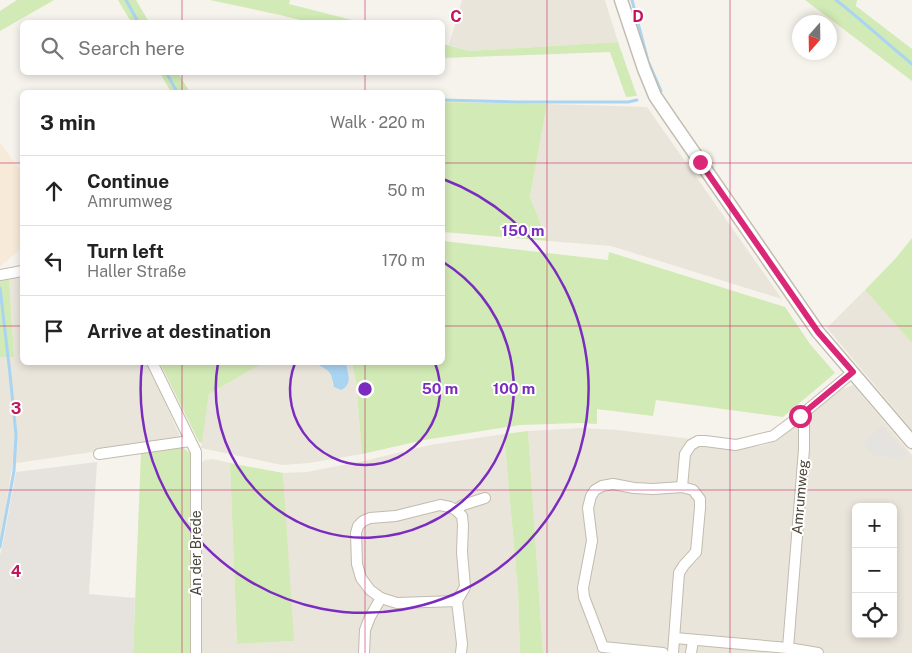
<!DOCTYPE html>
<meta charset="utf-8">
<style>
:root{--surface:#fff;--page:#f2f2f2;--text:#222;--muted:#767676;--line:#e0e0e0}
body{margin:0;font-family:"Public Sans",sans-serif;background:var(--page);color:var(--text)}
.controls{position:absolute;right:15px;bottom:15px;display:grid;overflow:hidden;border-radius:8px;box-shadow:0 2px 8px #0003}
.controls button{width:45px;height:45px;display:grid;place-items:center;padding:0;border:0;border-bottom:1px solid var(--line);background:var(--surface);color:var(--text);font:25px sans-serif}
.compass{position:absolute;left:792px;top:15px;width:45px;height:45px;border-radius:50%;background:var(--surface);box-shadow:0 2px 8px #0003;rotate:200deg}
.stop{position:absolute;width:15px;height:15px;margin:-11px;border:4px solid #db2777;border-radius:50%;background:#fff}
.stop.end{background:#db2777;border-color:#fff;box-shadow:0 1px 5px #0008}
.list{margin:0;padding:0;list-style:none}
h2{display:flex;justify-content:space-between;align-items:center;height:65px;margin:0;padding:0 20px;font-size:21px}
h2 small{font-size:16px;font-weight:400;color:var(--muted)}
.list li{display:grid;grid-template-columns:32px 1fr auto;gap:15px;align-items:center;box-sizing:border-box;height:70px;padding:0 20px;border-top:1px solid var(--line)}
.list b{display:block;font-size:19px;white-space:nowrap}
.list p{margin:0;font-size:16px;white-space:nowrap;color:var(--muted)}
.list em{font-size:16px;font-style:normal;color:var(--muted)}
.icon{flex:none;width:28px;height:28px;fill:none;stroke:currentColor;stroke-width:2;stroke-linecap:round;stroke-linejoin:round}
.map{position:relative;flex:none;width:912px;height:653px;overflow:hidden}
.search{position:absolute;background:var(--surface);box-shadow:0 2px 8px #0003;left:20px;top:20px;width:425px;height:55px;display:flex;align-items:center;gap:12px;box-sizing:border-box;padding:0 18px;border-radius:8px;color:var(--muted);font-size:19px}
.panel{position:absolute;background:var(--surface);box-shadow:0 2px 8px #0003;left:20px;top:90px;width:425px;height:275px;border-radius:8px}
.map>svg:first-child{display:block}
.residential{fill:#eae5da;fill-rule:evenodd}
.commercial{fill:#f7ead8}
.industrial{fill:#e6e2dd}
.green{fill:#d2eab5}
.parking{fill:#e5e3e0}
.water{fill:#a9d4f2}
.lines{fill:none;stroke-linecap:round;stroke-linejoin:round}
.stream{stroke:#a9d4f2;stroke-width:3}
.minor-casing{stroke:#c2bbae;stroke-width:12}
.tertiary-casing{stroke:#c2bbae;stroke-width:15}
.minor{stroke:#fff;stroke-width:10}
.tertiary{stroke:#fff;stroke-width:12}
.route{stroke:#db2777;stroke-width:6}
.grid{fill:none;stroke:#c2185b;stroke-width:1;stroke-opacity:0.55}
.ring{fill:none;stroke:#7b2cbf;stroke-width:2.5}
.labels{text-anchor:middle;stroke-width:4;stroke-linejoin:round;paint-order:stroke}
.street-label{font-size:14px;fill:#4b4439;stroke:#fff}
.grid-label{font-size:16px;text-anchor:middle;font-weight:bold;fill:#c2185b;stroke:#fff;stroke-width:4;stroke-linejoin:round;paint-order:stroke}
.centre{fill:#7b2cbf;stroke:#fff;stroke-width:2.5}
.ring-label{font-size:15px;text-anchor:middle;font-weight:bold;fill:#7b2cbf;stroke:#fff;stroke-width:4;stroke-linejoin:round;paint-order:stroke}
</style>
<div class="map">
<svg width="912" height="653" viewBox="0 0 912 653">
<rect width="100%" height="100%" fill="#f6f3ec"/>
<g class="residential">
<polygon points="462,0 605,0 618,42 470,51 449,45"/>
<polygon points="547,104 647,107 782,299 611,246 548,241 530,197"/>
<polygon points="22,276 22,362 148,363 181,439 17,463 13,462 0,541 0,357 14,356 9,278"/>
<polygon points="865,290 912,343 912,430 827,328"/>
<polygon points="263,363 316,363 317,364 331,373 333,377 332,385 349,376 346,363 352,363 356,382 362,454 309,463 282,465 201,448 209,394"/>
<path d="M 853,385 L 912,455 L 912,653 L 543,653 L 528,431 L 581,428 L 618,430 L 691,439 L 698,447 L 703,446 L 736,449 L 765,445 L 776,441 L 842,389 ZM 856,507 L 893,507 L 893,634 L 856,634 Z"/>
<polygon points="504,434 518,591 520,653 199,653 199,467 201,463 205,460 213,459 230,463 237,644 293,641 283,473 307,472 364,461 430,445"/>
</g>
<polygon class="commercial" points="0,143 22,173 22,248 0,266"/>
<polygon class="industrial" points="97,462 89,594 135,598 133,653 0,653 0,555 3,543 16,472"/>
<g class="green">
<polygon points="17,0 54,0 0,31 0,11"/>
<polygon points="118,0 136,0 149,22 131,22"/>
<polygon points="210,0 290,0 289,4 360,22 308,22 280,15"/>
<polygon points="805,0 857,0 856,6 912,49 912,81"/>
<polygon points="618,42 637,96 626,97 610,52 443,58 443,44 470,51"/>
<polygon points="160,73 178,73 190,92 171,92"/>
<polygon points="443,102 547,104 530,197 548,241 443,232"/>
<polygon points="912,238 912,343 865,290 896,258"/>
<polygon points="443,241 608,260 609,252 785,307 810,344 835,373 783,417 656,400 653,416 597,409 597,424 581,423 520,425 424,440 362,454 356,382 352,363 442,362"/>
<polygon points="9,278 14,357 0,357 0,280"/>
<polygon points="160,363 263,363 209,394 202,443 199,442"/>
<polygon points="528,431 542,638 543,653 520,653 518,591 504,434"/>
<polygon points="182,447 191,454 192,653 133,653 141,453"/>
<polygon points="230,463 283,473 294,641 237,644"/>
</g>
<polygon class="parking" points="882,426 907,454 899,460 874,455 863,443"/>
<path class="water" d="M 316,363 L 346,363 C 348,373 353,385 341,390 L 334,387 C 333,384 333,382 332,379 C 332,371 323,368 317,364 Z"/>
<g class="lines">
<g class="stream">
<polyline points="126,0 138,22"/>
<polyline points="632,0 648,61 661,91"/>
<path d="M 836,0 C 862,20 886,43 912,64"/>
<polyline points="166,72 177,92"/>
<polyline points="442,100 518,102 628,102 637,100"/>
<polyline points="0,547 14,471 16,435 10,374 0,288"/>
</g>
<defs>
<g id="minor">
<polyline points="0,275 22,271"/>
<polyline points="152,362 196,452 196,653"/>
<polyline points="99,454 190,441"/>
<polyline points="682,487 685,454 691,445 698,441 705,441 736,445 773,436 800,416 853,372"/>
<polyline points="456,510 463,505 485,498"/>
<polyline points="457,601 397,603 381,598 370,590 361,578 357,564 356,533 358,526 363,521 370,518 396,516 440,505 450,507 456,510 462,516 463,525 462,552 465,587 457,601 462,644 461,653"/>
<polyline points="675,638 788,648 818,653"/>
<polyline points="603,647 584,597 583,588 592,541 588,508 591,496 595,490 602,486 613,484 634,488 653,489 682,487 693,490 700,499 700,508 696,552 684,565 679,573 673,653"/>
<polyline points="603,647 663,653"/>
<polyline points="788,648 804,449 804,423 800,416"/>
<polyline points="364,653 365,630 370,617 381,598"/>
<polyline points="691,653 693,641"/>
</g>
<polyline id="tertiary" points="621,0 644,69 655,96 670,118 818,332 912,442"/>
</defs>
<use href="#minor" class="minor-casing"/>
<use href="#tertiary" class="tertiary-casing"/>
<use href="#minor" class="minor"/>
<use href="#tertiary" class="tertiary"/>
</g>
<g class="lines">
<polyline class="route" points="700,162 818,332 853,372 800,416"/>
</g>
<path class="grid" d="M 182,0 L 182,22M 365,0 L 365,22M 547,0 L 547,653M 730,0 L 730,653M 182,72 L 182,92M 365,72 L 365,92M 0,163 L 22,163M 442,163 L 912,163M 0,326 L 22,326M 442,326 L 912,326M 182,362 L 182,653M 365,362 L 365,653M 0,490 L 912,490"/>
<g class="ring">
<path d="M435 363A75 75 0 1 1 295 363"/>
<path d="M443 262A149 149 0 1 1 218 363"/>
<path d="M443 179A224 224 0 1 1 142 364"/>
</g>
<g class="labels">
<g class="street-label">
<text transform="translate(800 497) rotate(-85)" y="5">Amrumweg</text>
<text transform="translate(196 553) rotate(-90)" y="5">An der Brede</text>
</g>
</g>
<g class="grid-label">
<text x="456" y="22">C</text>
<text x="638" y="22">D</text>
<text x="16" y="414">3</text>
<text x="16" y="577">4</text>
</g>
<circle cx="365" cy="389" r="8" class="centre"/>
<g class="ring-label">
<text x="523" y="236">150 m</text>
<text x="440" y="394">50 m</text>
<text x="514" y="394">100 m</text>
</g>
</svg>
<div class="controls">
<button>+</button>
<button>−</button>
<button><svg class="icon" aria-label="locate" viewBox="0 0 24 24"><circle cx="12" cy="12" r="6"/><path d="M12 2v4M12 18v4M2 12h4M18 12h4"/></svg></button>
</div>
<svg class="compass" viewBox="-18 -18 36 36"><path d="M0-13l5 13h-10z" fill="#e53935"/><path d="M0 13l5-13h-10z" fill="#767676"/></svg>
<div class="stop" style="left:800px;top:416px"></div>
<div class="stop end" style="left:700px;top:162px"></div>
<div class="search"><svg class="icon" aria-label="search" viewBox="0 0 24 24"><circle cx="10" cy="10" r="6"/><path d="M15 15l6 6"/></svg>Search here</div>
<section class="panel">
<h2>3 min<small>Walk · 220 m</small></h2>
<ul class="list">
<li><svg class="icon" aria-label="ahead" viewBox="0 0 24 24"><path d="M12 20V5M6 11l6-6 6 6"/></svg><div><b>Continue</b><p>Amrumweg</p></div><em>50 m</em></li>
<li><svg class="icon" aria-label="left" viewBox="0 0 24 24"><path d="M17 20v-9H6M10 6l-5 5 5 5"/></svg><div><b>Turn left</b><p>Haller Straße</p></div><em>170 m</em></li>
<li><svg class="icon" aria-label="arrive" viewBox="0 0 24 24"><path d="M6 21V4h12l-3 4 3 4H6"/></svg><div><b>Arrive at destination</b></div></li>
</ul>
</section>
</div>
